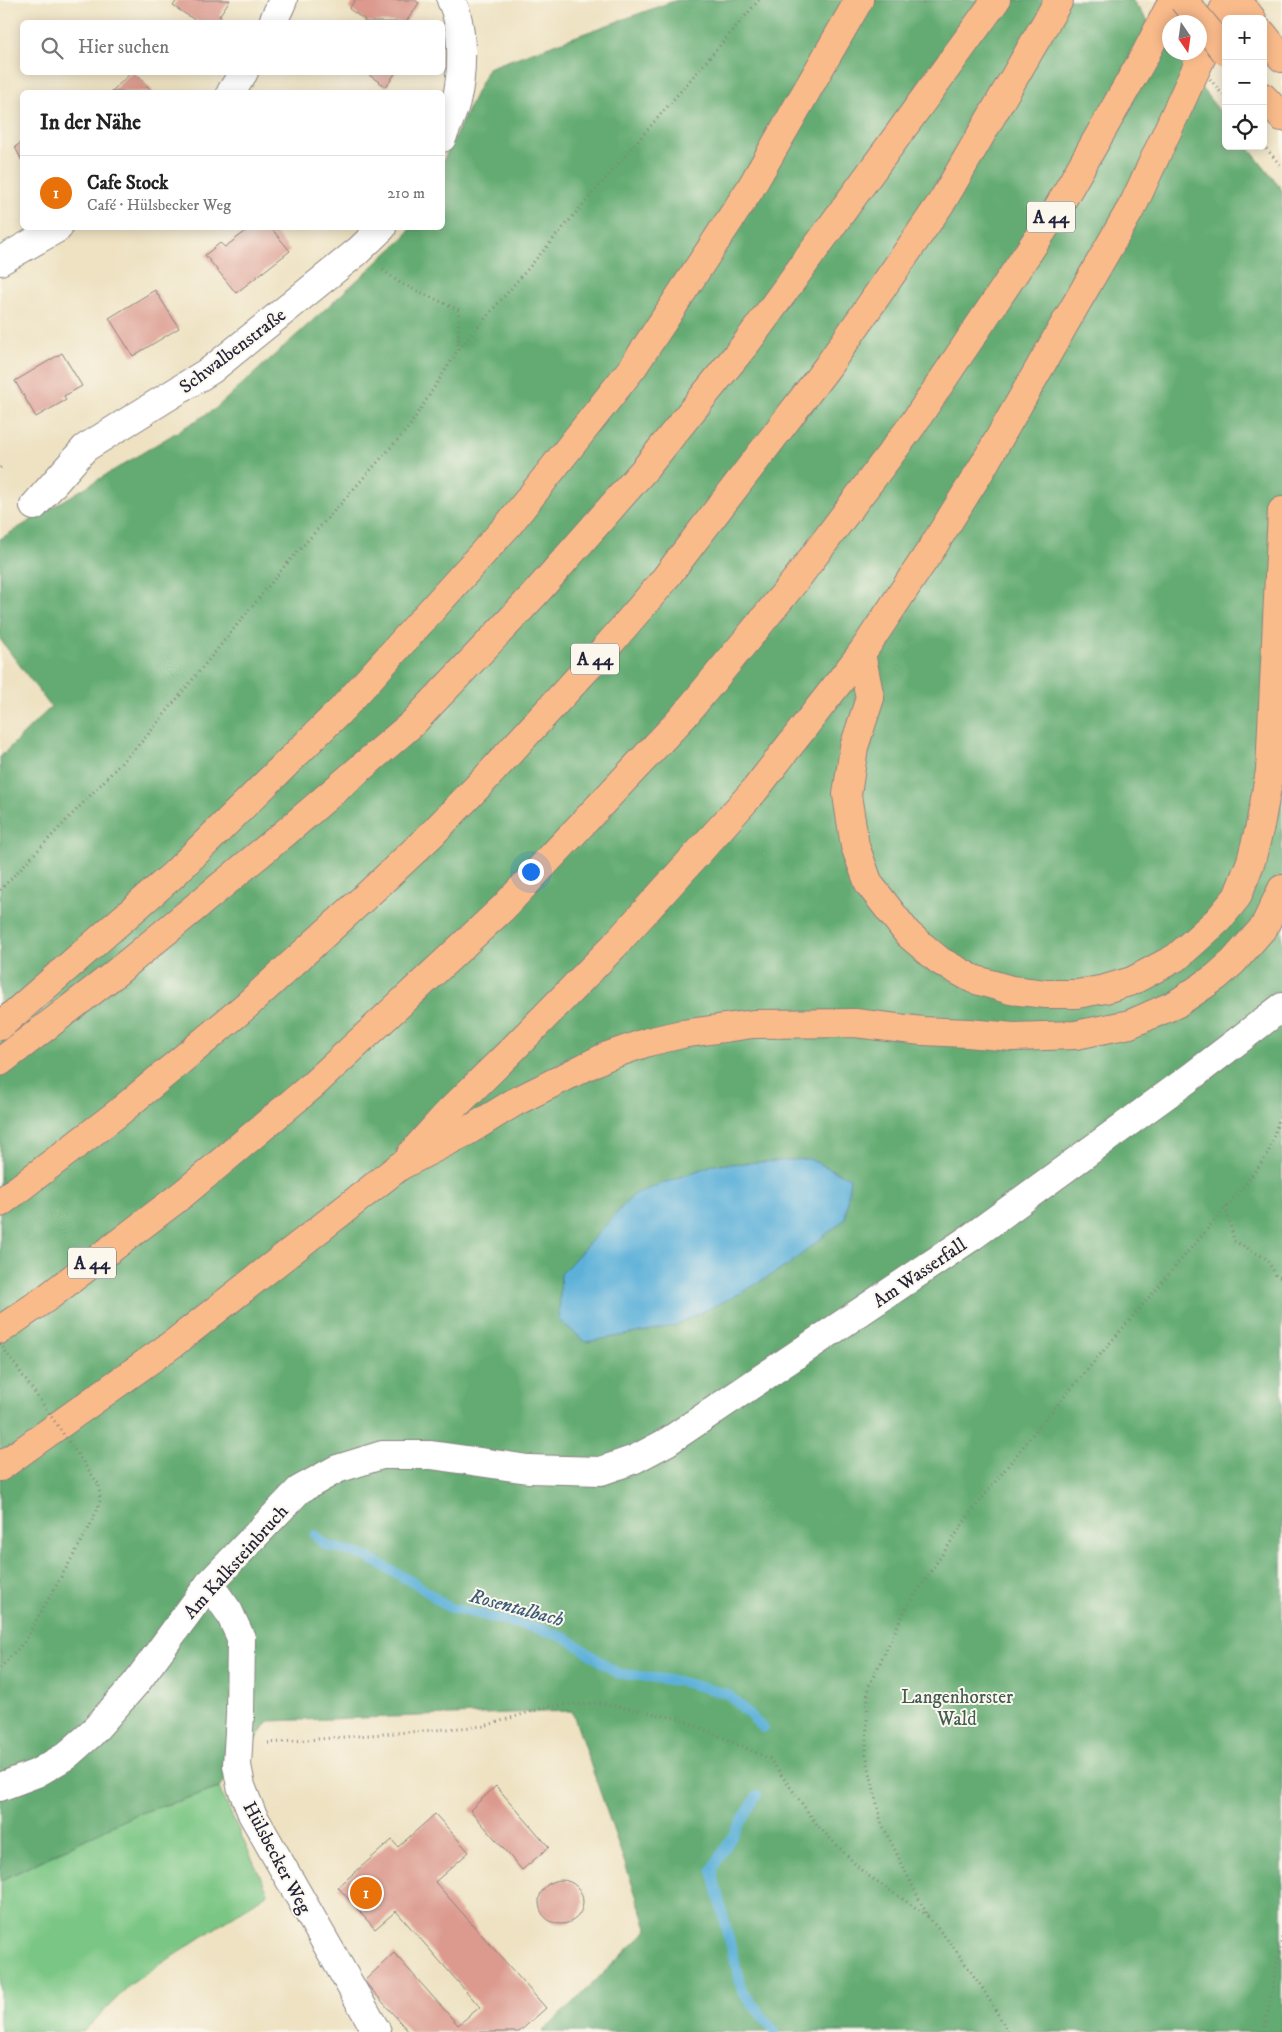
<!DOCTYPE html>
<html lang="de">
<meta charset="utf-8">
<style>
:root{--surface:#fff;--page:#f6f6f6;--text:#222;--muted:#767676;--line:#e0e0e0;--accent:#1a73e8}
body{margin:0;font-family:"IM FELL DW Pica",serif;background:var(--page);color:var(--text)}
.controls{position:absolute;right:15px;top:15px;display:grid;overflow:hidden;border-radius:8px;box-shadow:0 2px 12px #0003}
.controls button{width:45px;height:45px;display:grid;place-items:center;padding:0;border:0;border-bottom:1px solid var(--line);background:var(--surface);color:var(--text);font:25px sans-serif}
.compass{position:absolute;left:1162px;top:15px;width:45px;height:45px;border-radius:50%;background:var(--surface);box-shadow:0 2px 12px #0003;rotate:167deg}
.you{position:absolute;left:530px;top:871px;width:18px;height:18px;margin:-12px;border:4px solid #fff;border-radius:50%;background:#1a73e8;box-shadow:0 0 0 8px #1a73e833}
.badge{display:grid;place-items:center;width:32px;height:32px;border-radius:50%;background:var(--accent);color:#fff;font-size:16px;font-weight:700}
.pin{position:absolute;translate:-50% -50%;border:2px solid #fff;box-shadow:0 1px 5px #0006}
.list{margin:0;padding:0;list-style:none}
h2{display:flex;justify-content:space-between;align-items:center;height:65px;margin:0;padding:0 20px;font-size:21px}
h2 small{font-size:16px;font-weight:400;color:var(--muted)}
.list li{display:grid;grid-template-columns:32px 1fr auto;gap:15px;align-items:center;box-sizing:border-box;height:75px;padding:0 20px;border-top:1px solid var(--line)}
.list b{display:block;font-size:19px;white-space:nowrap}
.list p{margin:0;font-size:16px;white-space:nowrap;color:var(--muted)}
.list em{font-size:16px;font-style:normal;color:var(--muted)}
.icon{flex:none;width:28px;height:28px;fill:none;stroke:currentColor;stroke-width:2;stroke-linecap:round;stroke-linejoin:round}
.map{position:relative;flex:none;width:1282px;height:2032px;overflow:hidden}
.search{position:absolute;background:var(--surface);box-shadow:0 2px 12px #0003;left:20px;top:20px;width:425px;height:55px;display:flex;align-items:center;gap:12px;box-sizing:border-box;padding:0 18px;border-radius:8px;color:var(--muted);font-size:19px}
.panel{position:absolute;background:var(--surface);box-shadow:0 2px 12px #0003;left:20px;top:90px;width:425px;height:140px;border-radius:8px}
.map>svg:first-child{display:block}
.green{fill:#7ac684;stroke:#4e7460}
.forest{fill:#63ab72;stroke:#426656}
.water{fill:#5db1d9;stroke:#406a8a}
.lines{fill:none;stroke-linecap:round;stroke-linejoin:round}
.stream{stroke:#5db1d9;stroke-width:10}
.building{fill:#dc9a8e}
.minor-casing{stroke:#88827e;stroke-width:30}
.major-casing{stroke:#88827e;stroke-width:30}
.highway-casing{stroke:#88827e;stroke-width:30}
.path{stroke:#88827e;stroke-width:3;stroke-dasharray:1 4;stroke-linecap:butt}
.minor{stroke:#fff;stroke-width:28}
.major{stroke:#fabb8b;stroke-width:28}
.highway{stroke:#fabb8b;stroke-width:28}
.major-bridge-casing{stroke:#88827e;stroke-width:30;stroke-linecap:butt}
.path-bridge{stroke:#88827e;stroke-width:3;stroke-dasharray:1 4;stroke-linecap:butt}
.major-bridge{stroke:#fabb8b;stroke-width:28}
.labels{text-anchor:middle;stroke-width:4;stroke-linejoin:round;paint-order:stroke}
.shield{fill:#fbf7ec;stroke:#636270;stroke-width:1}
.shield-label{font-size:18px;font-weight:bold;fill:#22223b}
.street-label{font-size:19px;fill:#22223b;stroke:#fbf7ec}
.park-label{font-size:19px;fill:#415b55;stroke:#fbf7ec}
.water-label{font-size:20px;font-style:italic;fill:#3a5b7a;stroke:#fbf7ec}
</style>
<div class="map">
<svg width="1282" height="2032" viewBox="0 0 1282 2032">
<rect width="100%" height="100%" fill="#fbf7ec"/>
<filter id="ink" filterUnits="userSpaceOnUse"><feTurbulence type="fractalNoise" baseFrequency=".02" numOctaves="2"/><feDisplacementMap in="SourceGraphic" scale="10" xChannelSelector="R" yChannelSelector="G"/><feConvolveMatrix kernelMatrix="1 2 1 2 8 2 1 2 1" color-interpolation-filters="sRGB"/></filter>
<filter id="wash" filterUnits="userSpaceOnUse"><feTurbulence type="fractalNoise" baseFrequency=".0096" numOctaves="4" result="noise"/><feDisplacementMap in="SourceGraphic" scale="20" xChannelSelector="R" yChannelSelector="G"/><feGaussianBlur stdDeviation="1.12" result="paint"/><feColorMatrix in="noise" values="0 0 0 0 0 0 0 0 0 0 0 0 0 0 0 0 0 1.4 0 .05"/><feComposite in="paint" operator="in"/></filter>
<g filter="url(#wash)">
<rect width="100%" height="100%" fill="#eee2c2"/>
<polygon class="green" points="219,1788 268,1893 131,1984 83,2032 0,2032 0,1881 134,1815"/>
<polygon class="forest" points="677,0 1132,0 1169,48 1170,52 1173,53 1226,119 1226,146 1247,146 1282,190 1282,2032 542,2032 648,1930 572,1711 269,1721 219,1788 134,1815 0,1881 0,757 51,707 0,639 0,539 215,409 405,237 410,228 442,228 443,161 488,68"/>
<polygon class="water" points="809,1159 850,1178 845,1219 787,1266 739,1294 674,1326 586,1342 559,1320 561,1274 634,1194 713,1165"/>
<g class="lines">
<g class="stream">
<polyline points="315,1535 325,1545 365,1556 416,1584 448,1607 543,1630 568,1639 617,1673 678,1681 728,1694 763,1728"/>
<polyline points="757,1795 712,1870 742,1991 775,2032"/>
</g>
</g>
<g id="blocks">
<g class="building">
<polygon points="177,0 230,0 219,16 224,19 222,22 198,22 173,6"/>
<polygon points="355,0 415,0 419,3 406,22 364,22 365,20 349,9"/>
<polygon points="132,72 134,72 153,92 111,92"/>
<polygon points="365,72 396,72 386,87"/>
<polygon points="22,142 22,161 15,147"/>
<polygon points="250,228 271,228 290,251 236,293 205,255 220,243 225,247"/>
<polygon points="155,290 179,328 133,356 109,318"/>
<polygon points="62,353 82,386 64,396 66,400 36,417 15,381"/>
<polygon points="496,1786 549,1847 522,1870 470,1810"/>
<polygon points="435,1814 469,1852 435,1882 546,2008 519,2032 409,2032 364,1981 394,1953 458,2025 480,2007 396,1911 375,1929 338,1887 392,1840 398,1847"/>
<circle cx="561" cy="1902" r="22"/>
</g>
</g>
</g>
<g filter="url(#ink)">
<use href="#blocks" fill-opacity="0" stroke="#88827e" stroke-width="1"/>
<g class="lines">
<defs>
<g id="minor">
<polyline points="273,22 283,0"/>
<polyline points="231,92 244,72"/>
<path d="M 442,138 C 447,126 453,113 456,101 C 463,74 464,25 451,0"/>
<polyline points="0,261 58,228"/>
<polyline points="34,506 85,448 211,370 358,251 382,228"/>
<polyline points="209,1584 229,1612 241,1638 240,1714 237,1765 241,1786 252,1814 377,2032"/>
<polyline points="0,1787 37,1773 66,1756 91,1734 136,1683 209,1584 299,1490 337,1469 382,1455 431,1455 528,1469 601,1471 635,1459 667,1442 973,1236 1191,1077 1282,1007"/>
</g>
<g id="major">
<polyline points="1237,0 1252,19"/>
<polyline points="1263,34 1282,58"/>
<polyline points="1263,97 1282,117"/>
</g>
<g id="highway">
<polyline points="861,654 870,698 854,747 847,795 855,846 869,884 908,934 940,961 973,979 1011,990 1046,994 1077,994 1105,989 1132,981 1177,957 1218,920 1237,897 1251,861 1260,826 1270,771 1282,511"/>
<polyline points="0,1026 173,875 342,709 509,524 633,367 750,189 859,0"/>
<polyline points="0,1062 112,976 285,833 412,724 534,595 644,470 748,341 996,0"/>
<polyline points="411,1154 446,1115 513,1049 614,946 754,791 861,654 932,548 982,468 1134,203 1228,0"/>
<polyline points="0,1203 118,1113 247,1005 378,885 432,834 485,779 604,650 660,585 828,366 943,200 1059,0"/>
<polyline points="0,1330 48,1297 183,1194 314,1084 503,908 683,717 795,581 913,424 1056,211 1145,55 1173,0"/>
<polyline points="0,1467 174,1343 400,1166 466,1132 515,1102 605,1057 648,1042 682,1034 753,1024 855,1023 922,1031 968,1033 1013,1037 1076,1035 1130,1024 1176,1004 1216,977 1233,962 1264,927 1282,889"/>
</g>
</defs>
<use href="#minor" class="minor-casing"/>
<use href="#major" class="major-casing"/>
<use href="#highway" class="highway-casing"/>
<g class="path">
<polyline points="1263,145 1282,167"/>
<polyline points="383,270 400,283 459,310 458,350"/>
<polyline points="0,468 1,467"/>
<polyline points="0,890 146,737 284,567 409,427 458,350 759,0"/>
<polyline points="1226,1207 1234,1241 1267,1259 1276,1276 1282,1278"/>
<polyline points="0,1668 24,1642 89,1528 100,1502 99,1485"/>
<polyline points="268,1743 485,1726 549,1706 599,1703 681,1719 770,1759 818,1826 864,1873 928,1916"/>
<polyline points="1008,2032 983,1989 952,1945 928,1917 881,1822 866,1754 868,1688 906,1608 969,1515 1040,1425 1245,1185 1268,1154 1282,1110"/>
<polyline points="1264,2032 1282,1937"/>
</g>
<use href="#minor" class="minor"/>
<use href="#major" class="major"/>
<use href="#highway" class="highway"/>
<defs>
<polyline id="major-bridge" points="1183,0 1226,52"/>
</defs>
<use href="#major-bridge" class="major-bridge-casing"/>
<g class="path-bridge">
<polyline points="1210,79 1226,99"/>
<polyline points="0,1343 99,1485"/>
</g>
<use href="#major-bridge" class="major-bridge"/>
</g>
</g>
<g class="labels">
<g class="shield">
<rect x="1027" y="201.5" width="48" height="31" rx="4"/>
<rect x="571" y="643.5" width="48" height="31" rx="4"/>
<rect x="68" y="1247.5" width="48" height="31" rx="4"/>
</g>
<g class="shield-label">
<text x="1051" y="223">A 44</text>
<text x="595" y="665">A 44</text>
<text x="92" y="1269">A 44</text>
</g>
<g class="street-label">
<text transform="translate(232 350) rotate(-37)" y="7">Schwalbenstraße</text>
<text transform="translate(919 1272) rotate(-34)" y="7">Am Wasserfall</text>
<text transform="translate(235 1561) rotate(-48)" y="7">Am Kalksteinbruch</text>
<text transform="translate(278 1857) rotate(62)" y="7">Hülsbecker Weg</text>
</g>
<g class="park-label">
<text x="957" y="1703">Langenhorster<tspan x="957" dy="22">Wald</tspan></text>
</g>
<g class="water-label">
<text transform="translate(517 1607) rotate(15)" y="7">Rosentalbach</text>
</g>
</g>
</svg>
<div class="controls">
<button>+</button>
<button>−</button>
<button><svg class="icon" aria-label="locate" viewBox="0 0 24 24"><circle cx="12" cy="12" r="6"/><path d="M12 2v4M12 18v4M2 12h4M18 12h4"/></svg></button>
</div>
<svg class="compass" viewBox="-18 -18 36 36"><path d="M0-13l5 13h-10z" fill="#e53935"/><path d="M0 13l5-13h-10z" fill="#767676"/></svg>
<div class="you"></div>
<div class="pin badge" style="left:366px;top:1893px;background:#e8710a">1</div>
<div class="search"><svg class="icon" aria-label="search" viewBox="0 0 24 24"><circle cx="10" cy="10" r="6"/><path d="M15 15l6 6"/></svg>Hier suchen</div>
<section class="panel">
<h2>In der Nähe<small></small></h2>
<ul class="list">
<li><span class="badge" style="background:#e8710a">1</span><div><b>Cafe Stock</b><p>Café · Hülsbecker Weg</p></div><em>210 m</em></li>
</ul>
</section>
</div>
